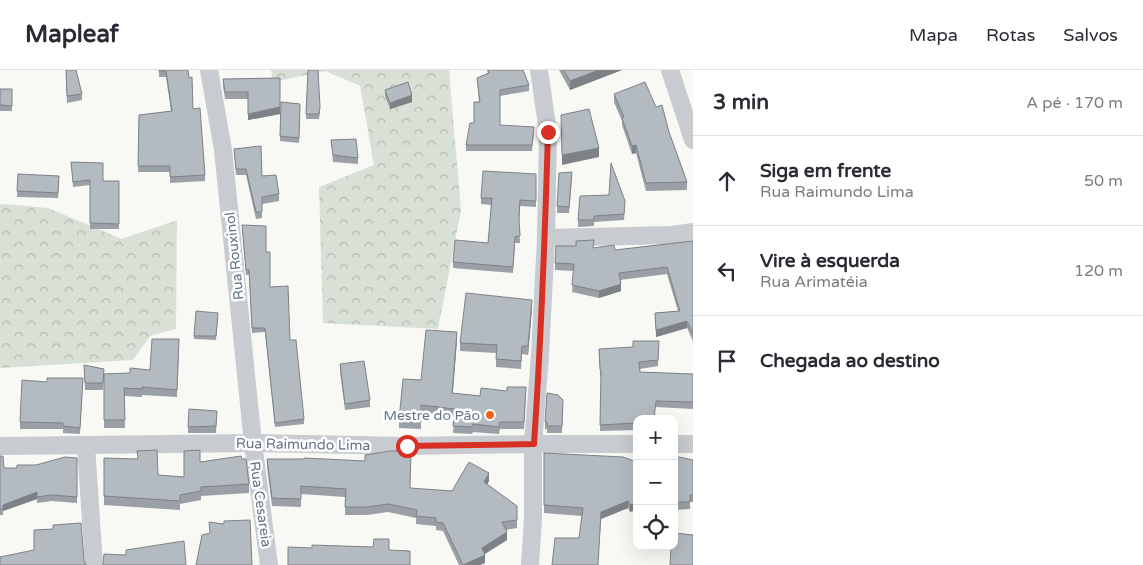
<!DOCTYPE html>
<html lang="pt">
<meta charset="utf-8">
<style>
:root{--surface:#fff;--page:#f7f7f7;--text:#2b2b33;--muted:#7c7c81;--line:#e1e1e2}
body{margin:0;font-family:"Varela Round",sans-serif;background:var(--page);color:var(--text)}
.controls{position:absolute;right:15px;bottom:15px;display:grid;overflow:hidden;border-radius:10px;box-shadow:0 5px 20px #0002}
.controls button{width:45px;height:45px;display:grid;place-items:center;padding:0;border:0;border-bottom:1px solid var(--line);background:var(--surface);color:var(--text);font:25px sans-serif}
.stop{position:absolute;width:15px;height:15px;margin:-11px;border:4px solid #d93025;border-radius:50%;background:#fff}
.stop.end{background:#d93025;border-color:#fff;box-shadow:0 1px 5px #0008}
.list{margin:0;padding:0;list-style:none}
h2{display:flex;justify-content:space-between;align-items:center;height:65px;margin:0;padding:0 20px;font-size:21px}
h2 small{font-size:16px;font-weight:400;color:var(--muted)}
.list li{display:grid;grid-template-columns:32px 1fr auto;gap:15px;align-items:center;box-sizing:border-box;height:90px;padding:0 20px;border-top:1px solid var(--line)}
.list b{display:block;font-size:19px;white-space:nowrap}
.list p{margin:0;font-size:16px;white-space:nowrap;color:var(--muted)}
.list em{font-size:16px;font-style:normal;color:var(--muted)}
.icon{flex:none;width:28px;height:28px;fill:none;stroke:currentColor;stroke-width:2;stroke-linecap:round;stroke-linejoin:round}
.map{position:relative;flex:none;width:693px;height:495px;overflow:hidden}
header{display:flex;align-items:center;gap:30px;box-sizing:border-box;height:70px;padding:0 25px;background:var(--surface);border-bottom:1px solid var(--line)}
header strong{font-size:24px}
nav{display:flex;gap:28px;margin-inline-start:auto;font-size:18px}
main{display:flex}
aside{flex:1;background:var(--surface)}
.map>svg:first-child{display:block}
.forest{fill:url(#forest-crowns)}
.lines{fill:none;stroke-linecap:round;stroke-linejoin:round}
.minor{stroke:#c8cbcf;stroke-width:18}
.wall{fill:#9aa0a5}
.shaded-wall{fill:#7d8286}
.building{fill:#b3bac0;stroke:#7d8286}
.route{stroke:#d93025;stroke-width:6}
.poi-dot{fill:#f2631c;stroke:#fff;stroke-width:2}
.labels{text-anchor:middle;stroke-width:5;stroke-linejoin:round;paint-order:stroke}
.street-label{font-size:14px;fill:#657589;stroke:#fff}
.poi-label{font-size:14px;fill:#657589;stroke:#fff;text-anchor:end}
</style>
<header>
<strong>Mapleaf</strong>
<nav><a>Mapa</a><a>Rotas</a><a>Salvos</a></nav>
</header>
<main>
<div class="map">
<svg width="693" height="495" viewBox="0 0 693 495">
<defs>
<pattern id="forest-crowns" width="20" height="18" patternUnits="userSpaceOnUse" patternTransform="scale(1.25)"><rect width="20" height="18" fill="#d9e1d6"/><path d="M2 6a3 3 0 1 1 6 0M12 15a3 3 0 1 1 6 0" fill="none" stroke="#b4bbb3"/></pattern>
</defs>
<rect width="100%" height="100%" fill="#f8f8f5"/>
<g class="forest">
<polygon points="271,0 449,0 461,140 438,259 323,253 319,117 374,95 360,16 326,1 273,12"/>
<polygon points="4,134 48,138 122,169 177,150 176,259 150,266 133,290 0,298 0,135"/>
</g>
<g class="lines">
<g class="minor">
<polyline points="209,0 223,80 253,373 269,495"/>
<polyline points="670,0 693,70"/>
<polyline points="546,168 672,165 693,162"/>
<polyline points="674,374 693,374"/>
<polyline points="0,376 253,373 407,376 533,374 637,374"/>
<polyline points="86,376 94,495"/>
<polyline points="530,495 533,449 533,374 540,285 546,168 548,62 539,0"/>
</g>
</g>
<g class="wall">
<polygon points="66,0 82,24 82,30 67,33"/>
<polygon points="159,0 188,0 193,39 205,105 205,111 170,113 170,102 138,102 139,45 171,41 166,7 159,7"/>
<polygon points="308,0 320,42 319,49 306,49"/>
<polygon points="487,0 523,0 529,15 529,21 500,26 500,55 534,63 532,81 466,81 466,75 474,53 479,32 477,8 488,4"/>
<polygon points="559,0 622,0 570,20"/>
<polygon points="280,8 280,44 248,50 248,29 225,29 223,16 223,9"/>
<rect x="0" y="19" width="12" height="22"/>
<polygon points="385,20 412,32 390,39 385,26"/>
<polygon points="614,24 669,62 687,112 687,120 646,121 636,83 632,84 622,55 622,51 614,32"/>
<polygon points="281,32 300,34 299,73 280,71"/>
<polygon points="331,70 358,88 358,94 333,92"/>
<polygon points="234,79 279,124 279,131 262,134 262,148 256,149 246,105 236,105"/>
<polygon points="71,92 103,111 119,111 119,159 90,159 90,115 73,117"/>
<polygon points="18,104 59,111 58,128 17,127"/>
<polygon points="536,104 536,137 520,136 519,151 520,173 515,173 513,203 453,198 453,192 488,173 491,135 481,134 481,128"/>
<polygon points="572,108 569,143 557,143 557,136"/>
<polygon points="625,137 624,150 594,152 594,156 578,157 578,150"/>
<polygon points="242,155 266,182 270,217 290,270 304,349 304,354 275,357 265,262 252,263 249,205 246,205"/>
<polygon points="693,171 693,271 687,258 656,267 655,243 678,241 667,204 620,210 621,221 599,228 572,222 574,201 555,200 555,193 593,178 615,180"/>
<polygon points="532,238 528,285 522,284 521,299 496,297 496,283 460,281 460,273"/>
<polygon points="218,247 216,270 194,269 194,266"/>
<polygon points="457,269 453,323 480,326 526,324 524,359 500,359 499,364 473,362 472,364 453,363 454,347 421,342 421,359 399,358 399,350 421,310"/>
<polygon points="179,277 177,327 142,325 142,327 124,326 125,358 104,358 104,304 130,303 150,300"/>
<polygon points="659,278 658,296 640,299 640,302 693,304 693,339 656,337 637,349 637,360 600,361 601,306 600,306 599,279"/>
<polygon points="340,294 370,330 370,337 345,340 340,301"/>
<polygon points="84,295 104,299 103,320 85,320"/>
<polygon points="83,308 80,364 63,363 63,359 20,359 20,352 47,312"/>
<polygon points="563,336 562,363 547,363 547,359 545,359 545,352"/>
<polygon points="217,347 216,363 188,363 188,357"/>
<polygon points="544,383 637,392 630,442 628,438 601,449 579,468 582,446 544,443"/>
<polygon points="0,386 4,398 17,398 77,388 77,433 52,431 37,433 37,429 3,441 3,445 0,445"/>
<polygon points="674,386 693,390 693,432 690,432 690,439 674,440"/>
<polygon points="104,388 158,405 184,407 200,392 249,414 249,423 201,426 201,430 180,434 180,440 104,435"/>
<polygon points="267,389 410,419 452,421 489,411 487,414 517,436 517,458 505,460 507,470 485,484 485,493 480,495 459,495 443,461 436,460 436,456 416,454 416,448 388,442 367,445 345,445 345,427 301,424 301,437 272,436 267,397"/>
</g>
<g class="shaded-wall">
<polygon points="599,0 622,0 570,20 570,11"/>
<polygon points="412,25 412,32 390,39 390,33"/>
<polygon points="280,37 280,44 248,50 248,44"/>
<polygon points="636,75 636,83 632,84 632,76"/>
<polygon points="599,78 599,87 562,95 562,85"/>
<polygon points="621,214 621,221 599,228 599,221"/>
<polygon points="532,230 532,238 528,285 528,276"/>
<polygon points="687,251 687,258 656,267 656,260"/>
<polygon points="457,262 457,269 452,330 452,323"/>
<polygon points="489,403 489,411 484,420 484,412"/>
<polygon points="37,422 37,429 3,441 3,435"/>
<polygon points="628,431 628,438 601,449 598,495 601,442"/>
<polygon points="637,432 637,440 630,442 630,435"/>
<polygon points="507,462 507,470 483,485 485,485 485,493 480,495 463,495 482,478"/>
</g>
<g class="building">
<polygon points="66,0 76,0 82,24 67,26"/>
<polygon points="159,0 188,0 189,8 192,7 193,39 200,38 205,105 170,107 170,96 138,96 139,45 172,41 166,1 159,1"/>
<polygon points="308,0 318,0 320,37 319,44 306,44"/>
<polygon points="488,0 523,0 529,15 500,20 500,55 534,57 532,75 466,75 470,53 474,53 474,32 480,32 477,8 489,3"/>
<polygon points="564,0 599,0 570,11"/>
<polygon points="280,8 280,37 248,44 248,22 225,22 223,9"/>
<polygon points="408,12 412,25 390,33 385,20"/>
<polygon points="645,12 656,37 662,35 669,62 687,112 646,113 636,75 632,76 622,48 624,47 614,24"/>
<polygon points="0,19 12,19 12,36 0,35"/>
<polygon points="281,32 300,34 299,68 280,66"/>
<polygon points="589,39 599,78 562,85 561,45"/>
<polygon points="356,69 358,88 333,85 331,70"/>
<polygon points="261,76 262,106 276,105 279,124 262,127 262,142 256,142 246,99 236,99 234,79"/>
<polygon points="71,92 103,93 103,111 119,111 119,154 90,153 90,110 73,112"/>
<polygon points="611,93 625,131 624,144 594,146 594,150 578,150 580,126 609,125"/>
<polygon points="483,101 536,104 536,131 520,130 519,148 520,166 515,167 513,197 453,192 455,170 488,173 492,128 481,128"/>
<polygon points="572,102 569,137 557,136 559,103"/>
<polygon points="18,104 59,106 58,123 17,121"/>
<polygon points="242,155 266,156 266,182 270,182 270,217 288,216 290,270 296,270 304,349 275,353 265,258 252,258 249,200 246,200"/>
<polygon points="594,170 593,178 614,175 615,180 693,171 693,264 687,251 656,260 655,243 680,241 667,197 619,203 621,214 599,221 572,215 574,194 555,193 556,176 576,176 576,171"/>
<polygon points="466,223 532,230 528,276 522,276 521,291 496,289 497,275 460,273"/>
<polygon points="196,241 218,243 216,266 194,266"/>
<polygon points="426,260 457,262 452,323 480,326 481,318 507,321 507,317 526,317 524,352 500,352 499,357 473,354 472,357 453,356 455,339 421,335 421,352 399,350 403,309 421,310"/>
<polygon points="152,269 179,269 177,320 142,317 142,319 124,318 125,350 104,350 104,304 130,303 130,298 150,300"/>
<polygon points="633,271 659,271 658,290 639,292 640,302 693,304 693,332 656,331 654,349 637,349 637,353 600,355 601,300 600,299 599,279 633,277"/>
<polygon points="364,291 370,330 345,334 340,294"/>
<polygon points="84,295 104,299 103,313 85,313"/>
<polygon points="47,308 83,308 80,358 63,356 63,353 20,352 22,310 47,312"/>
<polygon points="547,323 558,325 563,330 562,356 547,356 547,352 545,352"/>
<polygon points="189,339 217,341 216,356 188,357"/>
<polygon points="157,380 158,405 184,407 184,381 200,380 200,392 241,386 242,389 246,389 249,414 201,417 201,421 180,425 180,431 104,426 104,388 138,389 137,381"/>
<polygon points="391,381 411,381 410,418 452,421 469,392 489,403 484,412 517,436 517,450 502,452 507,462 482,478 485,485 463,495 443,453 436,452 436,448 416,446 417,440 388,434 367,437 345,437 346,419 301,416 301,429 272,428 267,389 304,389 304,388 365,391 365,385"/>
<polygon points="544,383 623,387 637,392 637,432 630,435 628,431 601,442 598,495 552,495 555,468 579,468 583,438 544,435"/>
<polygon points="0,386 3,386 4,398 17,398 17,395 36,395 65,387 77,388 77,427 52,425 37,427 37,422 3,435 3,439 0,439"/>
<polygon points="674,386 693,390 693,425 690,425 690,432 674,432"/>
<polygon points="250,450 252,495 196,495 202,465 210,463 209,452 224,454 224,451"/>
<polygon points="81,453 84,490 86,495 0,495 0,487 34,480 34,460 53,459 53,455"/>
<polygon points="674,463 693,465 693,495 670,495 671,476 674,476"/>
<polygon points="374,469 389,469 389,480 410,481 410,495 288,495 288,477 312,478 312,475 373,477"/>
<polygon points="184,471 186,495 102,495 103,494 104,484 126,485 126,480"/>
</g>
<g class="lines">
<path class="route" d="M 407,376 L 534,374 C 541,270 545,166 548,62"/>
</g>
<circle class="poi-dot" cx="490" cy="345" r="5"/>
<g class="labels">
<g class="street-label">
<text transform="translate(234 186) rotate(-96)" y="5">Rua Rouxinol</text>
<text transform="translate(303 374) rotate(1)" y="5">Rua Raimundo Lima</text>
<text transform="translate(261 434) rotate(82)" y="5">Rua Cesareia</text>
</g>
<g class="poi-label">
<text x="480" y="350">Mestre do Pão</text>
</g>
</g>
</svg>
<div class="controls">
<button>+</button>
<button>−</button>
<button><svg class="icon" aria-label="locate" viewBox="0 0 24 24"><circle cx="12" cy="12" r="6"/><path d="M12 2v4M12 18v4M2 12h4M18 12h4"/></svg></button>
</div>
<div class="stop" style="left:407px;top:376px"></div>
<div class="stop end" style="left:548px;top:62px"></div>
</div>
<aside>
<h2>3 min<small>A pé · 170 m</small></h2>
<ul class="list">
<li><svg class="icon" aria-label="ahead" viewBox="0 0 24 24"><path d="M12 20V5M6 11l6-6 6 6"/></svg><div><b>Siga em frente</b><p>Rua Raimundo Lima</p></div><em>50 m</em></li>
<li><svg class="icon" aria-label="left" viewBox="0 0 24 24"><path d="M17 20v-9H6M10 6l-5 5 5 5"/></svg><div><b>Vire à esquerda</b><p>Rua Arimatéia</p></div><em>120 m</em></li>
<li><svg class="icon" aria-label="arrive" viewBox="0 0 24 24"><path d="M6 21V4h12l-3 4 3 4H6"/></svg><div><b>Chegada ao destino</b></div></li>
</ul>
</aside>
</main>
